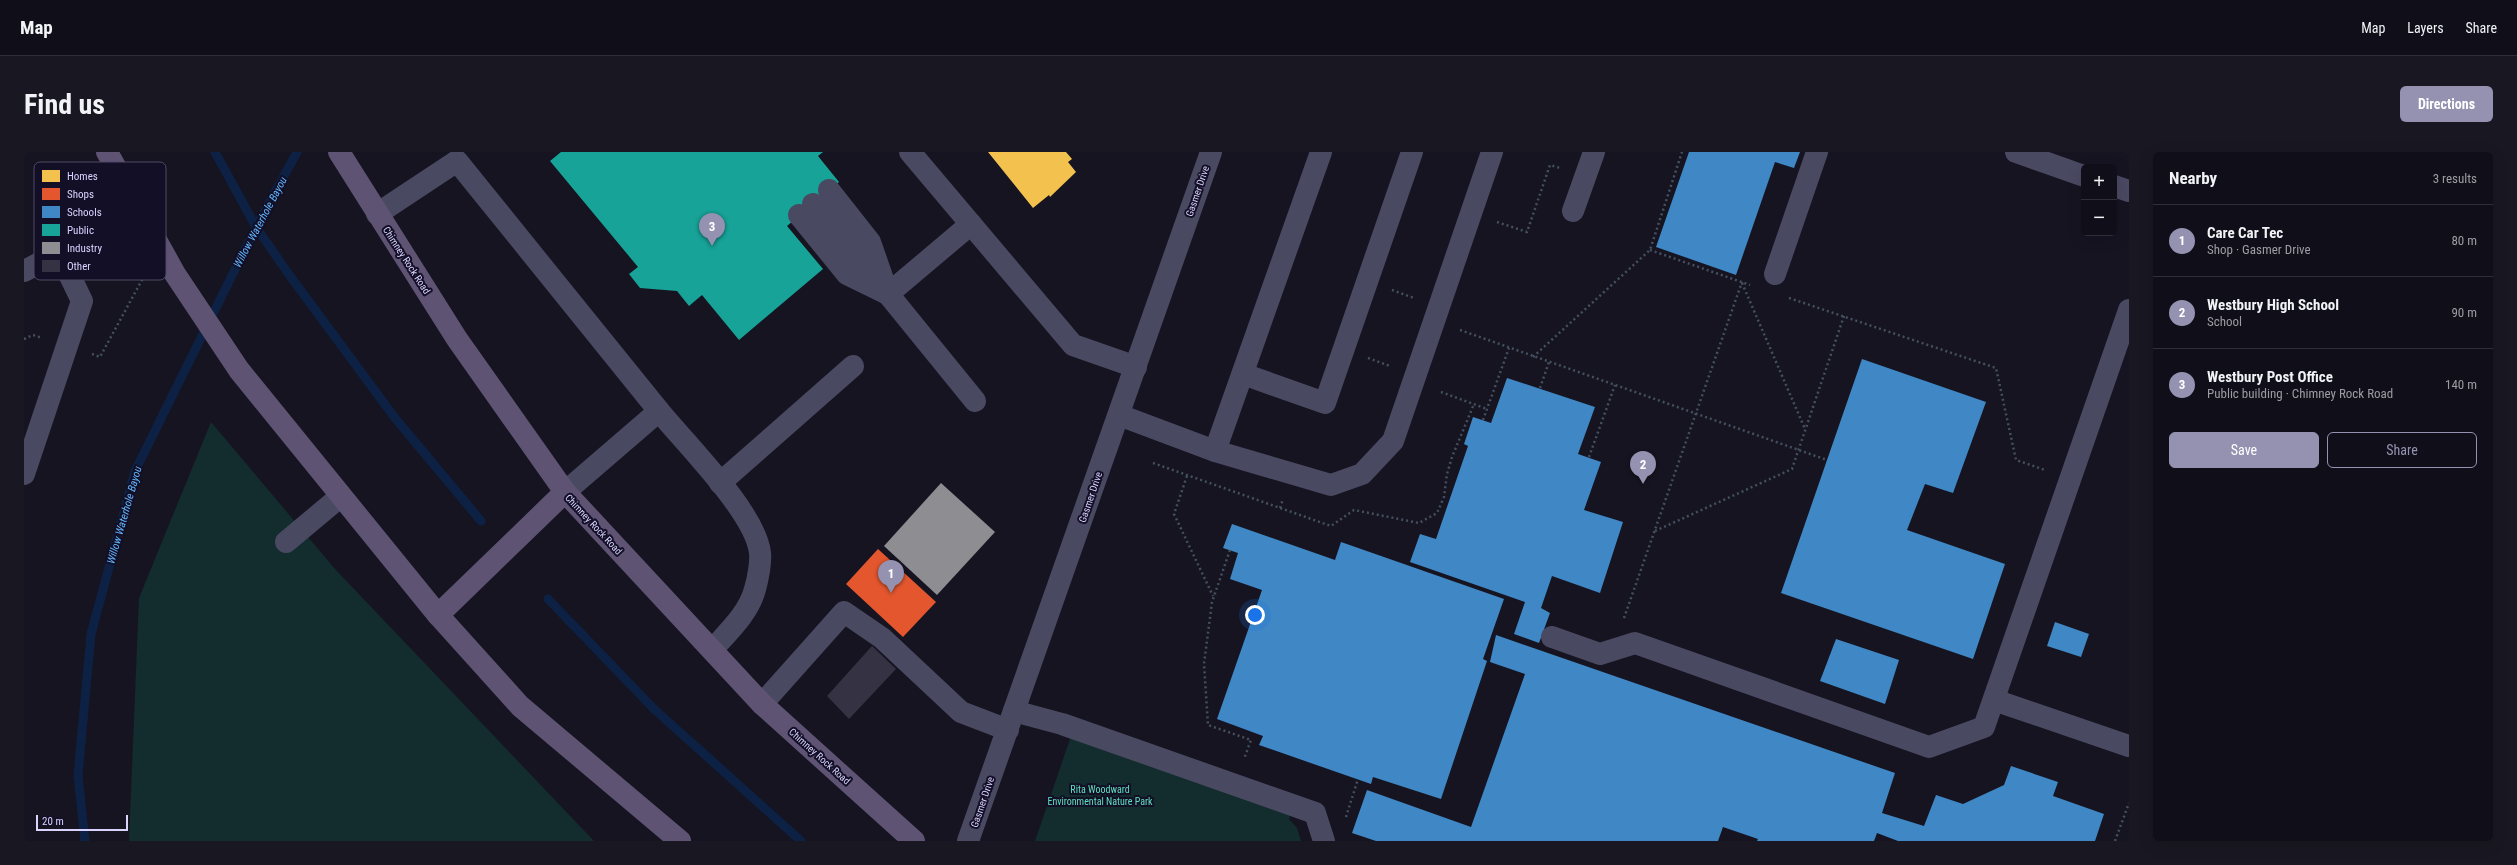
<!DOCTYPE html>
<meta charset="utf-8">
<style>
:root{--surface:#100f19;--page:#191822;--text:#f1f3f6;--muted:#9c9ca2;--line:#302f38;--accent:#9591b1}
body{margin:0;font-family:"Roboto Condensed",sans-serif;background:var(--page);color:var(--text)}
.controls{position:absolute;right:12px;top:12px;display:grid;overflow:hidden;border-radius:6px;box-shadow:0 4px 16px #0002}
.controls button{width:36px;height:36px;display:grid;place-items:center;padding:0;border:0;border-bottom:1px solid var(--line);background:var(--surface);color:var(--text);font:20px sans-serif}
.scale{position:absolute;left:12px;bottom:10px;width:92px;box-sizing:border-box;padding-left:4px;border:2px solid #d9d4ff;border-top:0;font-size:11px;line-height:14px;white-space:nowrap;color:#d9d4ff;-webkit-text-stroke:3px #130f26;paint-order:stroke}
.you{position:absolute;left:1231px;top:463px;width:14px;height:14px;margin:-10px;border:3px solid #fff;border-radius:50%;background:#1a73e8;box-shadow:0 0 0 6px #1a73e833}
.badge{display:grid;place-items:center;width:26px;height:26px;border-radius:50%;background:var(--accent);color:#fff;font-size:13px;font-weight:700}
.pin{position:absolute;translate:-50% -33px;filter:drop-shadow(0 1px 2px #0008)}
.pin::after{content:'';position:absolute;top:21px;width:14px;height:12px;background:inherit;clip-path:polygon(0 0,100% 0,50% 100%)}
.list{margin:0;padding:0;list-style:none}
h2{display:flex;justify-content:space-between;align-items:center;height:52px;margin:0;padding:0 16px;font-size:17px}
h2 small{font-size:13px;font-weight:400;color:var(--muted)}
.list li{display:grid;grid-template-columns:26px 1fr auto;gap:12px;align-items:center;box-sizing:border-box;height:72px;padding:0 16px;border-top:1px solid var(--line)}
.list b{display:block;font-size:15px;white-space:nowrap}
.list p{margin:0;font-size:13px;white-space:nowrap;color:var(--muted)}
.list em{font-size:13px;font-style:normal;color:var(--muted)}
.actions{display:flex;gap:8px;padding:12px 16px}
.actions a{flex:1;padding:9px 0;border:1px solid var(--accent);border-radius:6px;text-align:center;font-size:14px;color:var(--accent)}
.actions .main{background:var(--accent);color:#fff}
.map{position:relative;flex:none;width:2105px;height:689px;overflow:hidden;border-radius:6px}
header{display:flex;align-items:center;gap:24px;box-sizing:border-box;height:56px;padding:0 20px;background:var(--surface);border-bottom:1px solid var(--line)}
header strong{font-size:19px}
nav{display:flex;gap:22px;margin-inline-start:auto;font-size:14px}
.intro{display:flex;align-items:center;justify-content:space-between;box-sizing:border-box;height:96px;padding:0 24px}
h1{margin:0;font-size:28px}
.button{padding:10px 18px;border-radius:6px;background:var(--accent);color:#fff;font-size:14px;font-weight:700}
main{display:flex;gap:24px;padding:0 24px}
aside{flex:1;background:var(--surface);border-radius:6px;box-shadow:0 4px 16px #0002}
.map>svg:first-child{display:block}
.green{fill:#132c2d}
.homes{fill:#f2c14e}
.shops{fill:#e4572e}
.schools{fill:#3f88c5}
.public{fill:#17a398}
.industry{fill:#8d8d92}
.lines{fill:none;stroke-linecap:round;stroke-linejoin:round}
.stream{stroke:#0d2144;stroke-width:9}
.building{fill:#343243}
.path{stroke:#44505f;stroke-width:2.5;stroke-dasharray:2 3;stroke-linecap:butt}
.minor{stroke:#4a4962;stroke-width:22}
.major{stroke:#5e5373;stroke-width:22}
.labels{text-anchor:middle;stroke-width:4;stroke-linejoin:round;paint-order:stroke}
.street-label{font-size:10px;fill:#d9d4ff;stroke:#130f26}
.park-label{font-size:10px;fill:#5fe0c0;stroke:#130f26}
.water-label{font-size:11px;font-style:italic;fill:#62b6ff;stroke:#130f26}
.key{fill:#130f26;stroke:#4e4a67;stroke-width:1}
.key-label{font-size:11px;fill:#d9d4ff}
</style>
<header>
<strong>Map</strong>
<nav><a>Map</a><a>Layers</a><a>Share</a></nav>
</header>
<div class="intro"><h1>Find us</h1><a class="button">Directions</a></div>
<main>
<div class="map">
<svg width="2105" height="689" viewBox="0 0 2105 689">
<rect width="100%" height="100%" fill="#161421"/>
<g class="green">
<polygon points="187,270 311,417 570,689 105,689 115,446"/>
<polygon points="1047,584 1268,659 1265,667 1273,676 1277,689 1011,689"/>
</g>
<polygon class="homes" points="964,0 1042,0 1048,7 1044,10 1052,20 1026,45 1025,43 1009,56"/>
<polygon class="shops" points="854,397 912,450 879,485 822,432"/>
<g class="schools">
<polygon points="1665,0 1776,0 1770,16 1751,10 1712,123 1632,95"/>
<polygon points="1838,207 1962,250 1929,341 1901,332 1883,378 1981,412 1949,507 1757,441"/>
<polygon points="1483,226 1571,255 1554,302 1577,310 1560,358 1599,370 1576,441 1528,424 1517,456 1526,461 1515,491 1490,482 1501,450 1386,410 1396,382 1412,387 1444,294 1440,292 1449,265 1467,271"/>
<polygon points="1208,372 1311,408 1317,390 1480,447 1459,507 1463,509 1417,647 1349,625 1347,632 1235,593 1239,584 1193,567 1238,438 1206,427 1214,401 1199,396"/>
<polygon points="2031,470 2065,482 2057,505 2023,494"/>
<polygon points="1472,483 1871,621 1858,661 1900,674 1912,643 1939,652 1980,633 1987,614 2034,630 2029,644 2080,662 2071,689 1874,689 1853,681 1850,689 1733,689 1734,687 1699,675 1694,689 1352,689 1328,681 1343,638 1447,675 1501,522 1466,510"/>
<polygon points="1812,487 1875,508 1861,552 1796,529"/>
</g>
<polygon class="public" points="537,0 799,0 794,4 815,30 763,74 799,117 715,188 678,143 665,154 653,139 616,136 605,122 614,115 526,9"/>
<polygon class="industry" points="917,331 971,380 913,443 860,394"/>
<g class="lines">
<g class="stream">
<polyline points="191,0 232,75 266,124 371,266 457,369"/>
<polyline points="524,447 630,557 777,689"/>
<polyline points="61,689 54,623 67,482 111,319 232,75 273,0"/>
</g>
</g>
<polygon class="building" points="848,494 872,517 825,567 803,544"/>
<g class="lines">
<g class="path">
<polyline points="1473,70 1503,80 1526,13 1536,16"/>
<polyline points="1626,98 1726,133"/>
<polyline points="1718,131 1781,277"/>
<polyline points="1368,138 1390,146"/>
<polyline points="1765,146 1972,216 1992,308 2021,318"/>
<polyline points="1436,178 1803,308"/>
<polyline points="0,187 9,183 18,186"/>
<polyline points="68,202 76,205 119,126"/>
<polyline points="1509,205 1626,98 1658,0"/>
<polyline points="1344,206 1366,214"/>
<polyline points="1516,236 1525,210"/>
<polyline points="1417,240 1463,257"/>
<polyline points="1459,268 1485,196"/>
<polyline points="1565,305 1591,233"/>
<polyline points="1129,311 1307,374 1330,358 1395,371 1413,361 1420,345 1423,322 1428,305 1450,252"/>
<polyline points="1163,324 1150,362 1189,444"/>
<polyline points="1256,356 1259,347"/>
<polyline points="1631,379 1768,317 1820,164"/>
<polyline points="1206,398 1188,450 1180,512 1184,573 1227,588 1220,607"/>
<polyline points="1600,466 1718,130"/>
<polyline points="1322,665 1334,627"/>
<polyline points="2091,689 2105,651"/>
</g>
<g class="minor">
<polyline points="886,0 1049,193 1112,215"/>
<polyline points="1992,0 2060,24"/>
<polyline points="2090,34 2105,39"/>
<polyline points="805,38 846,90 864,142"/>
<polyline points="789,52 855,132"/>
<polyline points="1549,59 1570,0"/>
<polyline points="353,62 433,9 635,259 541,340"/>
<polyline points="775,63 823,122 864,142"/>
<polyline points="947,72 864,142 951,249"/>
<polyline points="0,119 35,101"/>
<polyline points="1751,122 1793,0"/>
<polyline points="1219,222 1301,251 1388,0"/>
<path d="M 635,259 C 661,291 732,361 736,401 C 737,410 734,427 731,437 C 725,461 704,480 688,498"/>
<polyline points="1095,263 1191,299 1307,333 1338,322 1369,289 1468,0"/>
<polyline points="1191,299 1297,0"/>
<polyline points="0,322 58,149 35,101 115,58"/>
<polyline points="696,331 829,214"/>
<polyline points="262,390 317,344"/>
<polyline points="1528,485 1576,502 1611,491 1905,595 1960,575 2105,158"/>
<polyline points="1970,548 2105,594"/>
<polyline points="738,552 820,460 858,486 937,560 984,578"/>
<polyline points="990,559 1038,572 1291,661 1300,689"/>
<polyline points="944,689 1187,0"/>
</g>
<g class="major">
<polyline points="83,0 151,122 215,218 414,463 496,554 656,689"/>
<polyline points="315,0 433,187 541,340 738,552 890,689"/>
<polyline points="414,463 541,340"/>
</g>
</g>
<g class="labels">
<g class="street-label">
<text transform="translate(1173 39) rotate(-71)" y="4">Gasmer Drive</text>
<text transform="translate(383 108) rotate(57)" y="4">Chimney Rock Road</text>
<text transform="translate(1066 345) rotate(-71)" y="4">Gasmer Drive</text>
<text transform="translate(570 372) rotate(47)" y="4">Chimney Rock Road</text>
<text transform="translate(796 604) rotate(42)" y="4">Chimney Rock Road</text>
<text transform="translate(958 650) rotate(-71)" y="4">Gasmer Drive</text>
</g>
<g class="park-label">
<text x="1076" y="641">Rita Woodward<tspan x="1076" dy="12">Environmental Nature Park</tspan></text>
</g>
<g class="water-label">
<text transform="translate(236 70) rotate(-62)" y="4">Willow Waterhole Bayou</text>
<text transform="translate(100 363) rotate(-74)" y="4">Willow Waterhole Bayou</text>
</g>
</g>
<rect x="10" y="10" width="132" height="118" rx="6" class="key"/>
<rect x="18" y="18" width="18" height="12" fill="#f2c14e"/>
<rect x="18" y="36" width="18" height="12" fill="#e4572e"/>
<rect x="18" y="54" width="18" height="12" fill="#3f88c5"/>
<rect x="18" y="72" width="18" height="12" fill="#17a398"/>
<rect x="18" y="90" width="18" height="12" fill="#8d8d92"/>
<rect x="18" y="108" width="18" height="12" fill="#343243"/>
<g class="key-label">
<text x="43" y="28">Homes</text>
<text x="43" y="46">Shops</text>
<text x="43" y="64">Schools</text>
<text x="43" y="82">Public</text>
<text x="43" y="100">Industry</text>
<text x="43" y="118">Other</text>
</g>
</svg>
<div class="controls">
<button>+</button>
<button>−</button>
</div>
<div class="scale">20 m</div>
<div class="you"></div>
<div class="pin badge" style="left:867px;top:441px">1</div>
<div class="pin badge" style="left:1619px;top:332px">2</div>
<div class="pin badge" style="left:688px;top:94px">3</div>
</div>
<aside>
<h2>Nearby<small>3 results</small></h2>
<ul class="list">
<li><span class="badge">1</span><div><b>Care Car Tec</b><p>Shop · Gasmer Drive</p></div><em>80 m</em></li>
<li><span class="badge">2</span><div><b>Westbury High School</b><p>School</p></div><em>90 m</em></li>
<li><span class="badge">3</span><div><b>Westbury Post Office</b><p>Public building · Chimney Rock Road</p></div><em>140 m</em></li>
</ul>
<div class="actions"><a class="main">Save</a><a>Share</a></div>
</aside>
</main>
